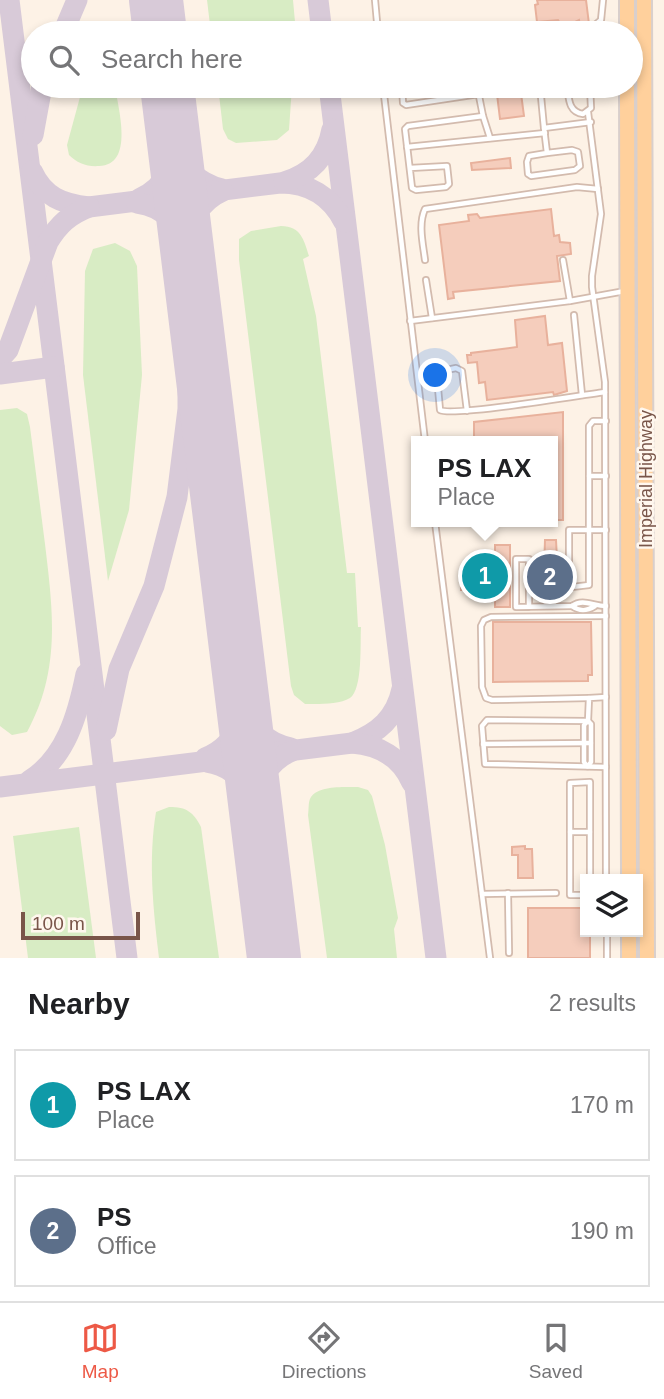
<!DOCTYPE html>
<style>
:root{--surface:#fff;--page:#f2f2f2;--text:#202124;--muted:#757577;--line:#e0e0e0;--accent:#ed5946}
body{margin:0;font-family:Helvetica,sans-serif;background:var(--page);color:var(--text)}
.controls{position:absolute;right:21px;bottom:21px;display:grid;overflow:hidden;border-radius:0px;box-shadow:0 4px 10px #0003}
.controls button{width:63px;height:63px;display:grid;place-items:center;padding:0;border:0;border-bottom:2px solid var(--line);background:var(--surface);color:var(--text);font:35px sans-serif}
.scale{position:absolute;left:21px;bottom:18px;width:119px;box-sizing:border-box;padding-left:7px;border:4px solid #795549;border-top:0;font-size:19px;line-height:24px;white-space:nowrap;color:#795549;-webkit-text-stroke:5px #fff7ee;paint-order:stroke}
.you{position:absolute;left:436px;top:376px;width:24px;height:24px;margin:-18px;border:5px solid #fff;border-radius:50%;background:#1a73e8;box-shadow:0 0 0 10px #1a73e833}
.badge{display:grid;place-items:center;width:46px;height:46px;border-radius:50%;background:var(--accent);color:#fff;font-size:23px;font-weight:700}
.pin{position:absolute;translate:-50% -50%;border:4px solid #fff;box-shadow:0 2px 7px #0006}
.popup{position:absolute;left:411px;top:436px;width:147px;height:91px;box-sizing:border-box;display:grid;place-content:center;border-radius:0px;background:var(--surface);filter:drop-shadow(0 2px 5px #0005);font-size:23px;white-space:nowrap;color:var(--muted)}
.popup b{font-size:26px;color:var(--text)}
.popup::after{content:'';position:absolute;left:50%;top:100%;margin-left:-14px;border:14px solid transparent;border-top-color:var(--surface)}
.list{margin:0;padding:0;list-style:none}
h2{display:flex;justify-content:space-between;align-items:center;height:91px;margin:0;padding:0 28px;font-size:30px}
h2 small{font-size:23px;font-weight:400;color:var(--muted)}
.list li{display:grid;grid-template-columns:46px 1fr auto;gap:21px;align-items:center;box-sizing:border-box;height:112px;margin:0 14px 14px;padding:0 14px;border:2px solid var(--line);border-radius:0px}
.list b{display:block;font-size:26px;white-space:nowrap}
.list p{margin:0;font-size:23px;white-space:nowrap;color:var(--muted)}
.list em{font-size:23px;font-style:normal;color:var(--muted)}
.icon{flex:none;width:38px;height:38px;fill:none;stroke:currentColor;stroke-width:2;stroke-linecap:round;stroke-linejoin:round}
.map{position:relative;flex:none;width:664px;height:958px;overflow:hidden}
.search{position:absolute;background:var(--surface);box-shadow:0 4px 10px #0003;left:21px;right:21px;top:21px;height:77px;display:flex;align-items:center;gap:18px;box-sizing:border-box;padding:0 24px;border-radius:38px;color:var(--muted);font-size:26px}
.sheet{height:343px;background:var(--surface)}
nav{display:flex;justify-content:space-around;align-items:center;box-sizing:border-box;height:98px;border-top:2px solid var(--line);background:var(--surface);font-size:19px;color:var(--muted)}
nav a{display:grid;justify-items:center;gap:4px}
nav .on{color:var(--accent)}
.map>svg:first-child{display:block}
.green{fill:#d8ecc4}
.lines{fill:none;stroke-linecap:round;stroke-linejoin:round}
.taxiway{stroke:#d8cad8;stroke-width:21}
.runway{stroke:#d8cad8;stroke-width:54}
.building{fill:#f5cdbc;stroke:#e8b19c;stroke-width:2}
.service-casing{stroke:#d3bbae;stroke-width:8}
.primary-casing{stroke:#d9cfcc;stroke-width:18}
.service{stroke:#fff;stroke-width:4.5}
.primary{stroke:#ffd09c;stroke-width:14}
.labels{text-anchor:middle;stroke-width:5;stroke-linejoin:round;paint-order:stroke}
.street-label{font-size:18px;fill:#795549;stroke:#fff7ee}
</style>
<div class="map">
<svg width="664" height="958" viewBox="0 0 664 958">
<rect width="100%" height="100%" fill="#fdf2e6"/>
<g class="green">
<polygon points="207,0 293,0 296,33 211,33"/>
<path d="M 83,86 L 115,86 C 118,108 135,165 99,166 C 87,167 77,163 69,155 L 67,145 Z"/>
<polygon points="218,86 292,86 289,130 277,140 236,143 228,139 223,129"/>
<path d="M 281,226 C 301,226 304,240 309,256 L 303,259 L 316,316 L 347,573 L 355,573 L 358,627 L 361,627 C 360,643 363,689 350,698 C 339,705 317,704 305,704 L 294,695 L 291,686 L 239,260 L 239,239 L 251,231 Z"/>
<polygon points="115,243 130,251 137,266 142,375 129,510 108,581 83,375 85,271 93,249"/>
<path d="M 17,408 L 27,414 L 30,427 C 35,466 40,505 45,544 C 53,611 61,670 27,732 L 12,735 L 0,726 L 0,410 Z"/>
<path d="M 358,787 L 368,790 L 372,796 L 385,845 L 398,918 L 394,929 L 397,958 L 327,958 L 308,815 C 309,809 308,801 311,797 C 319,785 346,787 358,787 Z"/>
<path d="M 169,807 C 187,807 193,812 201,827 L 219,958 L 159,958 C 153,909 148,860 156,812 Z"/>
<polygon points="79,827 96,958 28,958 13,836"/>
</g>
<g class="lines">
<g class="taxiway">
<polyline points="9,0 127,958"/>
<polyline points="318,0 322,33"/>
<polyline points="63,33 77,0"/>
<polyline points="329,86 436,958"/>
<polyline points="33,135 42,86"/>
<path d="M 175,140 C 181,165 196,183 222,189"/>
<path d="M 32,171 C 44,197 62,204 89,207 L 280,183 C 308,183 331,196 344,222"/>
<path d="M 284,182 C 311,174 327,157 332,129"/>
<path d="M 139,199 C 171,184 172,163 172,131"/>
<path d="M 137,203 C 167,207 181,227 187,255"/>
<path d="M 187,249 C 189,223 198,202 223,191"/>
<path d="M 0,359 L 8,350 L 48,242 C 59,224 69,215 89,207"/>
<polyline points="0,374 54,367"/>
<path d="M 244,699 C 248,725 265,743 291,748"/>
<polyline points="106,730 119,669 154,586 177,497 188,409 188,263"/>
<path d="M 352,743 C 378,733 396,718 402,689"/>
<path d="M 205,758 C 250,740 240,701 238,662"/>
<path d="M 207,762 C 227,765 241,776 250,794 L 265,881"/>
<path d="M 29,781 C 66,758 78,714 86,674"/>
<path d="M 0,787 L 352,743 C 379,745 401,757 412,783"/>
<path d="M 258,810 C 255,784 268,761 292,751"/>
</g>
<g class="runway">
<polyline points="156,0 160,33"/>
<polyline points="167,86 274,958"/>
</g>
</g>
<g class="building">
<polygon points="537,0 586,0 589,24 580,25 579,20 563,28 558,20 537,22 535,5 538,4"/>
<polygon points="496,86 520,86 524,116 500,119"/>
<polygon points="510,158 511,168 472,170 471,163"/>
<polygon points="551,209 554,236 559,235 560,242 570,243 571,254 557,256 560,281 453,292 454,298 448,299 439,225 469,221 468,215 477,214 480,218"/>
<polygon points="545,316 548,345 562,343 567,391 554,395 553,392 487,400 485,382 479,383 477,362 468,363 467,355 471,355 471,353 517,347 515,320"/>
<polygon points="563,412 563,520 555,520 553,519 553,441 474,441 474,422"/>
<polygon points="545,540 556,540 559,601 543,602"/>
<polygon points="495,545 510,545 510,607 495,607 495,590 461,590 461,569 495,568"/>
<polygon points="493,622 591,622 592,675 588,675 588,681 493,682"/>
<polygon points="525,846 525,849 532,849 533,878 518,878 518,855 512,855 512,847"/>
<polygon points="528,908 585,908 585,932 590,932 590,958 528,958"/>
</g>
<g class="lines">
<defs>
<g id="service">
<polyline points="375,0 378,33"/>
<polyline points="585,33 601,20 603,0"/>
<polyline points="383,86 425,441"/>
<polyline points="402,86 403,103 406,105 479,94"/>
<polyline points="477,86 483,116"/>
<polyline points="540,86 544,128 591,122"/>
<path d="M 567,86 C 569,98 568,112 583,114 L 591,108 L 590,86"/>
<polyline points="588,112 601,214 592,276 592,287 605,382 606,879"/>
<polyline points="544,128 547,153 572,150 578,152 580,166 575,170 531,176 528,174 527,162 529,156 547,153"/>
<polyline points="407,147 545,133"/>
<polyline points="410,168 447,166 449,184 446,187 416,190 412,188 405,129 408,126 483,116 490,138"/>
<path d="M 425,260 C 423,244 418,224 425,209 L 577,187 L 598,189"/>
<polyline points="563,260 570,301"/>
<polyline points="426,280 432,318"/>
<polyline points="574,315 582,395"/>
<polyline points="410,321 570,301 625,291"/>
<path d="M 467,411 L 462,371 L 456,368 L 442,371 L 437,377 L 440,410 C 452,417 582,395 605,392"/>
<polyline points="606,421 593,421 589,426 589,585 572,587 569,581 569,530 606,530"/>
<polyline points="589,476 606,476"/>
<polyline points="435,522 490,958"/>
<path d="M 572,606 C 580,612 587,611 595,606"/>
<path d="M 529,607 L 529,559 L 516,559 L 516,607 L 572,606 C 583,598 593,606 606,606"/>
<polyline points="589,698 492,700 486,698 482,687 481,626 484,620 491,617 606,616"/>
<polyline points="588,721 487,720 482,726 485,764 606,767"/>
<polyline points="483,744 591,743"/>
<polyline points="587,766 584,762 584,725 588,721"/>
<polyline points="588,766 591,762 591,724 588,721 589,698 606,697"/>
<polyline points="570,832 590,832"/>
<polyline points="508,893 509,953"/>
<polyline points="482,894 556,893"/>
<polyline points="585,895 570,895 570,783 590,782 590,879"/>
<polyline points="607,932 607,958"/>
</g>
<g id="primary">
<polyline points="627,0 627,33"/>
<polyline points="644,0 647,958"/>
<polyline points="627,86 629,879"/>
<polyline points="629,932 629,958"/>
</g>
</defs>
<use href="#service" class="service-casing"/>
<use href="#primary" class="primary-casing"/>
<use href="#service" class="service"/>
<use href="#primary" class="primary"/>
</g>
<g class="labels">
<g class="street-label">
<text transform="translate(646 479) rotate(-90)" y="6">Imperial Highway</text>
</g>
</g>
</svg>
<div class="controls">
<button><svg class="icon" aria-label="layers" viewBox="0 0 24 24"><path d="M12 4l9 5-9 5-9-5zM3 14l9 5 9-5"/></svg></button>
</div>
<div class="scale">100 m</div>
<div class="you"></div>
<div class="pin badge" style="left:485px;top:576px;background:#0f9aa8">1</div>
<div class="popup"><b>PS LAX</b>Place</div>
<div class="pin badge" style="left:550px;top:577px;background:#5c6f8a">2</div>
<div class="search"><svg class="icon" aria-label="search" viewBox="0 0 24 24"><circle cx="10" cy="10" r="6"/><path d="M15 15l6 6"/></svg>Search here</div>
</div>
<section class="sheet">
<h2>Nearby<small>2 results</small></h2>
<ul class="list">
<li><span class="badge" style="background:#0f9aa8">1</span><div><b>PS LAX</b><p>Place</p></div><em>170 m</em></li>
<li><span class="badge" style="background:#5c6f8a">2</span><div><b>PS</b><p>Office</p></div><em>190 m</em></li>
</ul>
</section>
<nav>
<a class="on"><svg class="icon" aria-label="map" viewBox="0 0 24 24"><path d="M3 6l6-2 6 2 6-2v14l-6 2-6-2-6 2zM9 4v14M15 6v14"/></svg>Map</a>
<a><svg class="icon" aria-label="directions" viewBox="0 0 24 24"><path d="M12 3l9 9-9 9-9-9zM9 14v-3h6M13 9l2 2-2 2"/></svg>Directions</a>
<a><svg class="icon" aria-label="saved" viewBox="0 0 24 24"><path d="M7 4h10v16l-5-4-5 4z"/></svg>Saved</a>
</nav>
